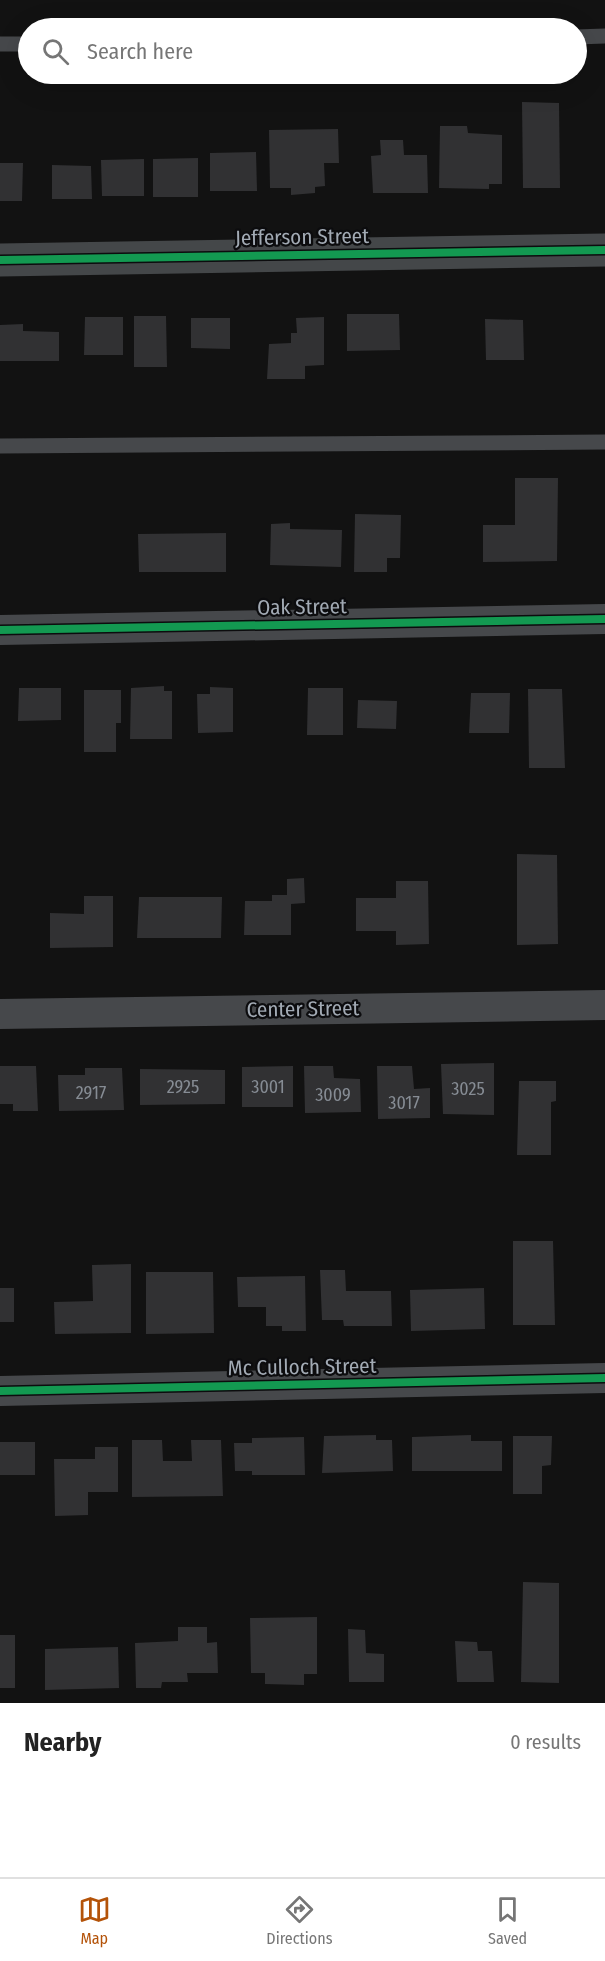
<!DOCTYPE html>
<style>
:root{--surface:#fff;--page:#f2f2f2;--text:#222;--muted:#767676;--line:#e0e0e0;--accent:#b45309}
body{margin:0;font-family:"Fira Sans Condensed",sans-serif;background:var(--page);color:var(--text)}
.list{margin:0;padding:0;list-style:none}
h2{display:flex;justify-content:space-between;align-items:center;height:78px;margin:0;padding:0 24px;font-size:26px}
h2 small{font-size:20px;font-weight:400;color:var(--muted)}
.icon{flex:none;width:33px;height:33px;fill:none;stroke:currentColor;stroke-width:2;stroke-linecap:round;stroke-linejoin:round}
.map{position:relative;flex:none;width:605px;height:1703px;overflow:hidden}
.search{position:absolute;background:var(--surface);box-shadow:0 6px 24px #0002;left:18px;right:18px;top:18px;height:66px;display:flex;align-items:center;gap:15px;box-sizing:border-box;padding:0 21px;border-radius:33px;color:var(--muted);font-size:22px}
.sheet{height:174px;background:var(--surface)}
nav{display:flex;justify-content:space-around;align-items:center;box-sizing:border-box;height:84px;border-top:2px solid var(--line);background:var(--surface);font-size:16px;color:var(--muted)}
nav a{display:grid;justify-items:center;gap:3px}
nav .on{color:var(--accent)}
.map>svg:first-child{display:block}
.building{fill:#313133}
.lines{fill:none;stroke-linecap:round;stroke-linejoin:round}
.lane{stroke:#46484b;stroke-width:15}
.street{stroke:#46484b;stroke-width:30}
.secondary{stroke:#444749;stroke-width:33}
.cycleway-casing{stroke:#0c0c0e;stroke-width:11}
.cycleway{stroke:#139951;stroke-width:8}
.labels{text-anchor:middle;stroke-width:4.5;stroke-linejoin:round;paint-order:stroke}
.number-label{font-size:18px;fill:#868c94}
.street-label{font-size:21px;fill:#a2aab4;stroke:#0c0c0e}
</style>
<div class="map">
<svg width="605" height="1703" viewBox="0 0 605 1703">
<rect width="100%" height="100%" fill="#121212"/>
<g class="building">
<polygon points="522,102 559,103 560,188 523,188"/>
<polygon points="440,126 467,126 468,133 502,135 502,184 489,184 489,189 439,188"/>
<polygon points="338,129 339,163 324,163 325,186 315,187 315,193 291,195 291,188 270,188 269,130"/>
<polygon points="380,140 403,140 404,155 427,155 428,193 373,193 371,156 381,155"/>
<polygon points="256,152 257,191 210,191 210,153"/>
<polygon points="198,158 198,197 153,197 153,159"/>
<polygon points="144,159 144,196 102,196 101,160"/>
<polygon points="0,163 23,163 22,201 0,201"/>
<polygon points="52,165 91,166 92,199 52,199"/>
<polygon points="347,314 399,314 400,350 347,351"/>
<polygon points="134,316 166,316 167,367 134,367"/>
<polygon points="85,317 123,317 123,355 84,355"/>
<polygon points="324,317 324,365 305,366 305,379 267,379 269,344 291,343 291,333 297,333 296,318"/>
<polygon points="191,318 230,318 230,349 191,348"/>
<polygon points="485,319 523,320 524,360 486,360"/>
<polygon points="23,324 23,331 59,332 59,361 0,361 0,325"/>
<polygon points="515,478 558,478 557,561 483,562 483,525 515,525"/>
<polygon points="355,514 401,515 400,558 387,558 387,572 354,572"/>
<polygon points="290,523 290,529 342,530 341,567 270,565 271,524"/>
<polygon points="226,533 226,572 139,572 138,534"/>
<polygon points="164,686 164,691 172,691 172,739 130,739 131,688"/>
<polygon points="210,687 233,688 233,732 198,733 197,694 210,694"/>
<polygon points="19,688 61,688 61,720 18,721"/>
<polygon points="308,688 343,688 343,735 307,735"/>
<polygon points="528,689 562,689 565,768 529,768"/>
<polygon points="84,690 121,690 121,723 116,723 116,752 84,752"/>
<polygon points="471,693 510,693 509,733 469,733"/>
<polygon points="358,700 397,701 396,729 357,728"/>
<polygon points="517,854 557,855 558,944 517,945"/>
<polygon points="304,878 305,903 291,904 291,935 244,935 245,901 272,901 272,895 287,895 287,879"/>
<polygon points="396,881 428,881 429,944 396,945 396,931 356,931 356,898 396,898"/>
<polygon points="84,896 113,896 113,947 50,948 50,913 84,914"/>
<polygon points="139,897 222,897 221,938 137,938"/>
<polygon points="494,1063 494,1115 443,1114 441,1064"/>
<polygon points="0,1066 36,1066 38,1111 13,1111 13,1104 0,1104"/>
<polygon points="293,1066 293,1107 242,1107 242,1067"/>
<polygon points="304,1066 333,1066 334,1078 360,1079 361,1112 305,1113"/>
<polygon points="377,1066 412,1066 414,1089 430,1088 430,1118 378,1119"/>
<polygon points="85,1068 122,1068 124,1110 59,1111 58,1075 85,1075"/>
<polygon points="140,1069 225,1070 225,1104 140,1105"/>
<polygon points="519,1081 556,1081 556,1101 551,1102 551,1155 517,1155"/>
<polygon points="513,1241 553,1241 555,1325 513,1325"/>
<polygon points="131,1264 131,1333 55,1334 54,1302 93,1301 92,1265"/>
<polygon points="320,1270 345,1270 346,1291 391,1291 392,1326 344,1326 343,1320 322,1320"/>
<polygon points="146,1272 213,1272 214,1333 146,1334"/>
<polygon points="305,1276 306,1331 282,1331 282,1326 266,1326 266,1307 238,1307 237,1277"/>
<rect x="0" y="1288" width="14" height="34"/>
<polygon points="484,1288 485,1329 411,1331 410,1290"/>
<polygon points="376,1435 376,1440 392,1440 393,1471 322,1473 324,1436"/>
<polygon points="471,1435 471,1441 502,1441 502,1471 412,1471 412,1437"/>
<polygon points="513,1436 552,1436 551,1465 542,1466 542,1494 513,1494"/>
<polygon points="304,1437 305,1475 252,1475 252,1471 235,1471 234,1443 252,1443 252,1438"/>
<polygon points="132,1440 162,1440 163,1461 192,1461 191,1440 221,1440 223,1496 132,1497"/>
<rect x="0" y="1442" width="35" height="33"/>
<polygon points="95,1447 118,1447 118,1492 88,1492 88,1515 55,1516 54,1459 95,1459"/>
<polygon points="523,1582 559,1583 559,1683 521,1682"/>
<polygon points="317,1617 317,1674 304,1674 304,1685 265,1684 265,1673 251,1673 250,1618"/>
<polygon points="178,1627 207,1627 207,1643 217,1642 218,1673 187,1673 188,1682 162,1682 161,1688 136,1688 135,1643 178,1641"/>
<polygon points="348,1629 365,1630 366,1653 384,1654 384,1682 349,1682"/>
<rect x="0" y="1635" width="15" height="53"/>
<polygon points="455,1641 477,1642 478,1651 492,1651 494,1682 457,1682"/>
<polygon points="118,1647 119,1688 45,1690 45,1649"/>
</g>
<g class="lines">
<g class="lane">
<polyline points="576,37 605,36"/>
<polyline points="0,44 28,44"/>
<polyline points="0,446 605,442"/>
</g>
<g class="street">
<polyline points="0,630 605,619"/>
<polyline points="0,1014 605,1005"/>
<polyline points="0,1391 605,1378"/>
</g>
<polyline class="secondary" points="0,260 605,250"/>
<defs>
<g id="cycleway">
<polyline points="0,260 605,250"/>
<polyline points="0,630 605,619"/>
<polyline points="0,1391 605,1378"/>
</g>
</defs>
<use href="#cycleway" class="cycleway-casing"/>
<use href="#cycleway" class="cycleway"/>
</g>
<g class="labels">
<g class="number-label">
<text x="183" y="1093">2925</text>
<text x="268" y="1093">3001</text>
<text x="468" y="1095">3025</text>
<text x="91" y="1099">2917</text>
<text x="333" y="1101">3009</text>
<text x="404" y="1109">3017</text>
</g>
<g class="street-label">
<text transform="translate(302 237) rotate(-1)" y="7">Jefferson Street</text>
<text transform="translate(302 607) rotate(-1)" y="7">Oak Street</text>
<text transform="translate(303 1009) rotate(-1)" y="7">Center Street</text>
<text transform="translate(302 1367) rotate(-1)" y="7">Mc Culloch Street</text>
</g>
</g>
</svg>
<div class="search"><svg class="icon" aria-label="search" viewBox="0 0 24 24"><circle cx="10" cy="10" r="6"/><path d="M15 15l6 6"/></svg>Search here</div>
</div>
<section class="sheet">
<h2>Nearby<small>0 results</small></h2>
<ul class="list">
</ul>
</section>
<nav>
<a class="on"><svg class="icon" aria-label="map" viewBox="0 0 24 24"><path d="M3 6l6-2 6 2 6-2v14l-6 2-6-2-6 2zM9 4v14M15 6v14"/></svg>Map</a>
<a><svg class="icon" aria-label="directions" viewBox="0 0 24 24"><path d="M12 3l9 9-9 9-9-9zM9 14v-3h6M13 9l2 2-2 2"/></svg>Directions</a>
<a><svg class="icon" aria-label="saved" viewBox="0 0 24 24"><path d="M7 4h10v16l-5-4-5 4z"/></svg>Saved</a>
</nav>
